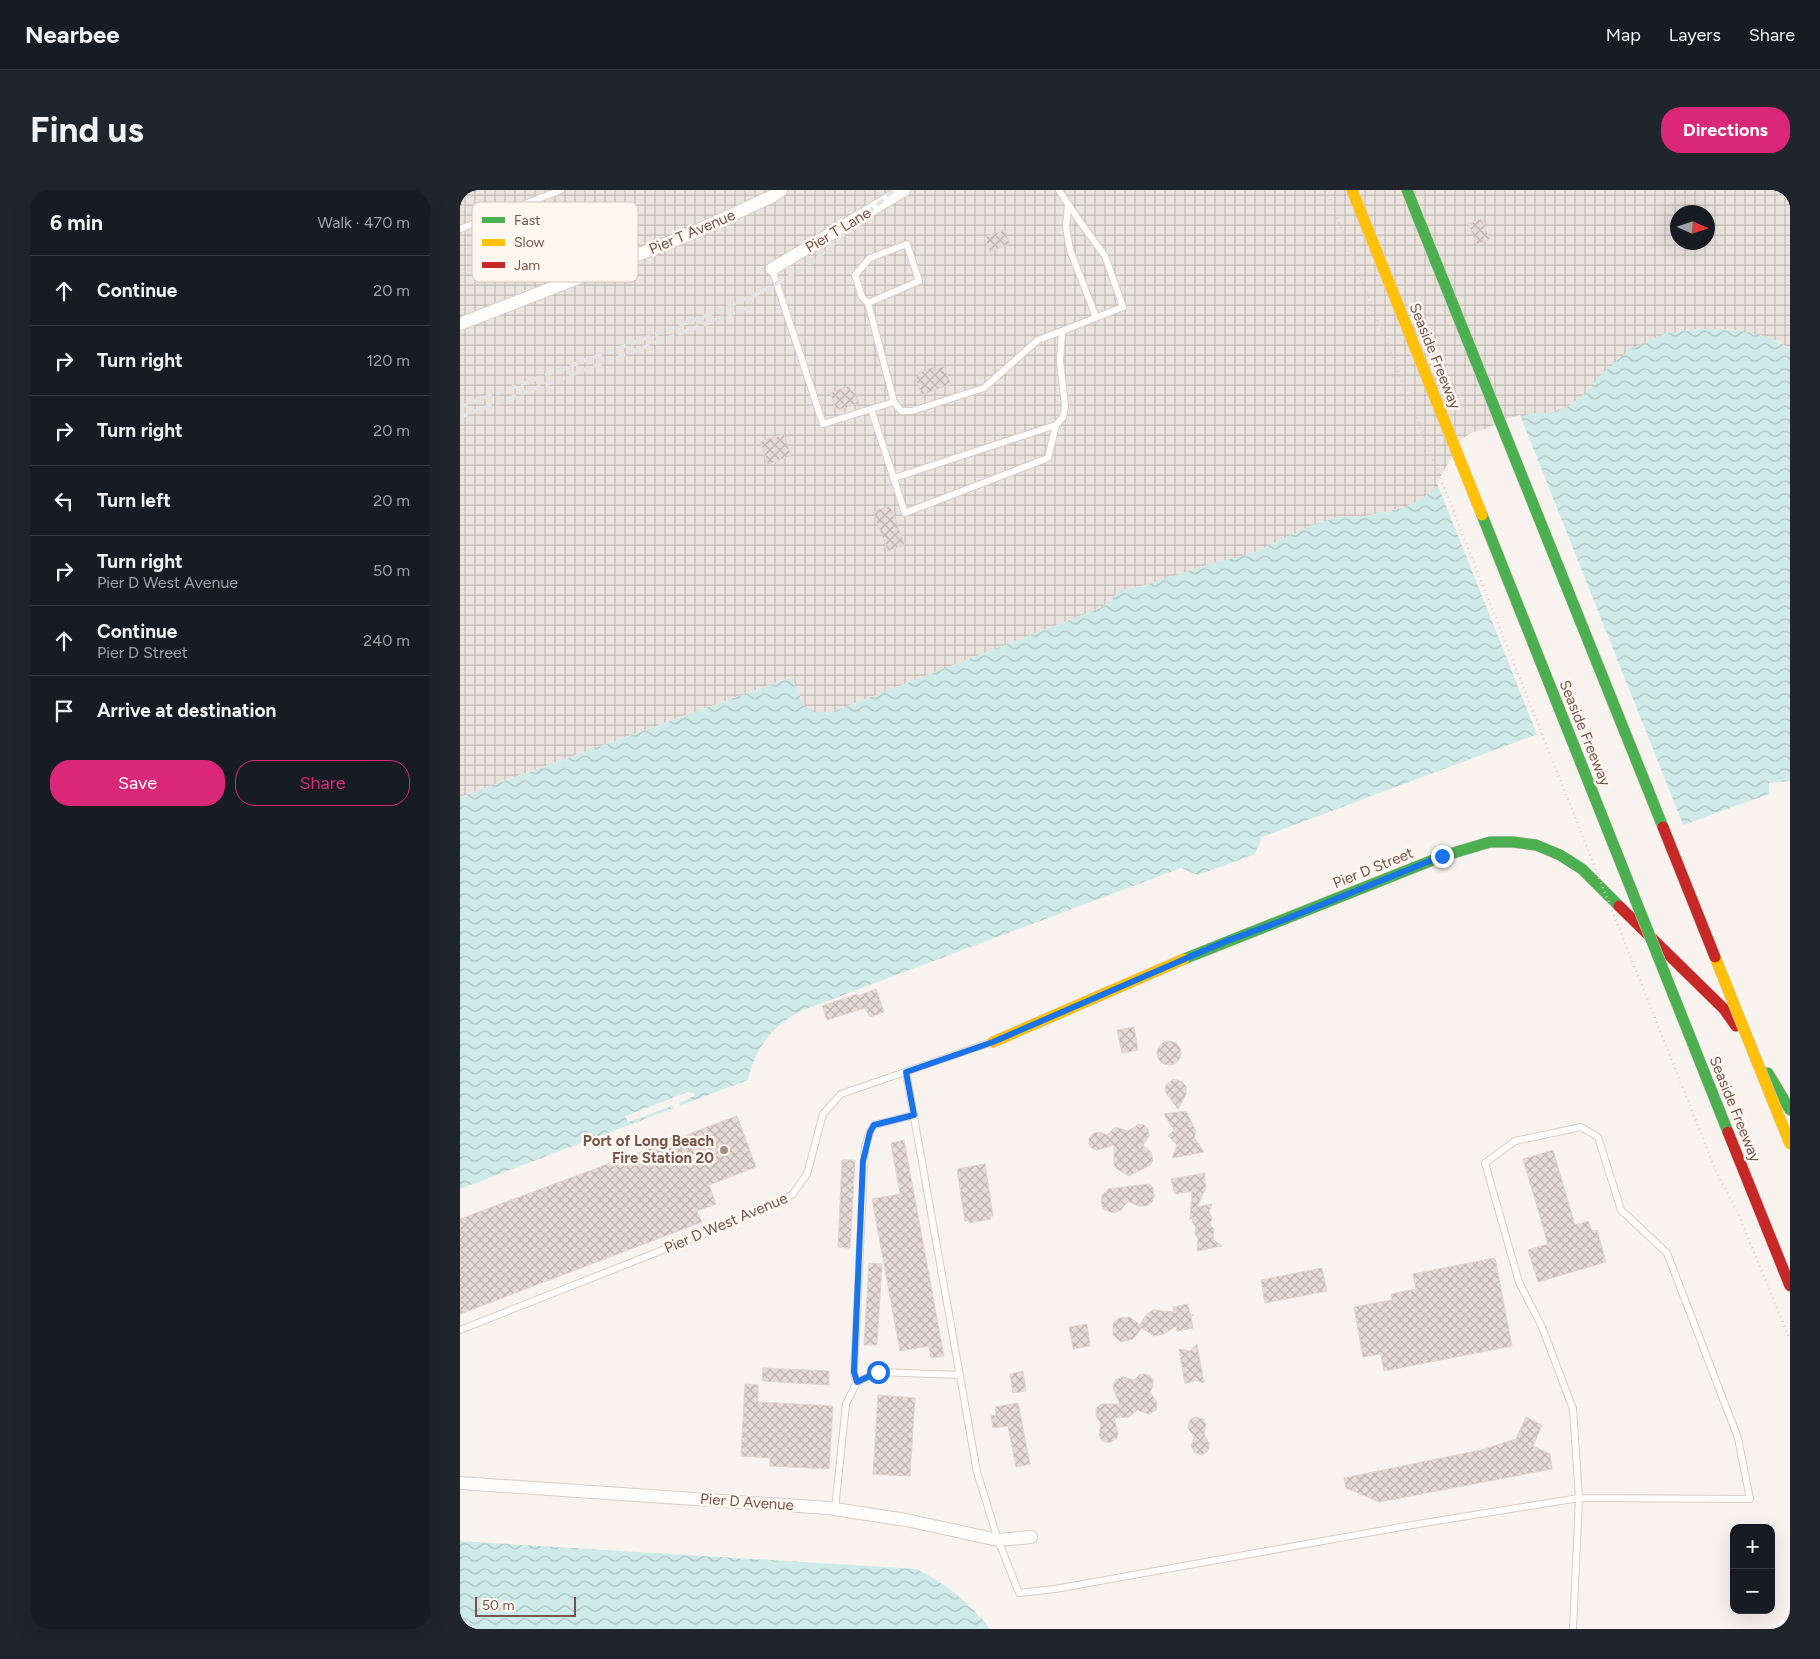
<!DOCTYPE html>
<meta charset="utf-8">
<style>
:root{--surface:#171b24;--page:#20242c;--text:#f1f3f6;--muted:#9ea1a6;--line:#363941;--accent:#db2777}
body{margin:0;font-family:Figtree,sans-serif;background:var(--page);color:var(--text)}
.controls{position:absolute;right:15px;bottom:15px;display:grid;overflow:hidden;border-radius:10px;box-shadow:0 5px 20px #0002}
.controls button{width:45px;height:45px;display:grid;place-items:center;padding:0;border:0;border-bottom:1px solid var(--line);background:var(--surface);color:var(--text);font:25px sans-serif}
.compass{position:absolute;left:1210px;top:15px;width:45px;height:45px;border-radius:50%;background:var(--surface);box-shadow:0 5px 20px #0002;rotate:93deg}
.scale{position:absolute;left:15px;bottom:12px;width:101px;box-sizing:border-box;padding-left:5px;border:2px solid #78554c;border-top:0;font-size:14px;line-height:18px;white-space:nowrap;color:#78554c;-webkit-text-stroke:4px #fff7f0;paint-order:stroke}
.stop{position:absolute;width:15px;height:15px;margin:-11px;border:4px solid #1a73e8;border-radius:50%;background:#fff}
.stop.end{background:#1a73e8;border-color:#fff;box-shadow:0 1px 5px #0008}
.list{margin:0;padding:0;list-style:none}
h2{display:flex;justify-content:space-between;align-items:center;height:65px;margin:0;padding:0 20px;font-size:21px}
h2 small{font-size:16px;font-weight:400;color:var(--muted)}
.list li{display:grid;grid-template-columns:32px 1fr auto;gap:15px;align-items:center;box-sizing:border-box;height:70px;padding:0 20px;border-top:1px solid var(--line)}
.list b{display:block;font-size:19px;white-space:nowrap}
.list p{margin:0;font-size:16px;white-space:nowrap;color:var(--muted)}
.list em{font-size:16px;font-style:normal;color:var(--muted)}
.actions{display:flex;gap:10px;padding:15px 20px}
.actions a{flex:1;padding:11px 0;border:1px solid var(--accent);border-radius:20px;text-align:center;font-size:18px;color:var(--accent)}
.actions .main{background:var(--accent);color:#fff}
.icon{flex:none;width:28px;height:28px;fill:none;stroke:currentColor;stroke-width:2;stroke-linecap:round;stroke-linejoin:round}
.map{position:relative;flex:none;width:1330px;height:1439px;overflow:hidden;border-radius:20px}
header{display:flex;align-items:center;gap:30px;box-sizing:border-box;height:70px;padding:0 25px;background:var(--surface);border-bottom:1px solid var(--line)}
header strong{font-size:24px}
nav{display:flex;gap:28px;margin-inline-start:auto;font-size:18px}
.intro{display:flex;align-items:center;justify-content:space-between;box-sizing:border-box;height:120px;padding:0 30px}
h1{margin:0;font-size:35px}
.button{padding:12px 22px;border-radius:20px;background:var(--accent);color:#fff;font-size:18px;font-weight:700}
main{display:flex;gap:30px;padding:0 30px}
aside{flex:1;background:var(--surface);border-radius:20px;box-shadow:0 5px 20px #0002}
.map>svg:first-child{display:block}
.industrial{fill:url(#industrial-grid);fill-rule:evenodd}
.water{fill:url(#water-waves)}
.pier{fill:#f8f3ee}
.building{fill:url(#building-cross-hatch);stroke:#e1d5cf}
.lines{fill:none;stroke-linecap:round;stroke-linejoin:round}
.lane-casing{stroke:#d7ceca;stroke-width:8}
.street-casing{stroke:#d7ceca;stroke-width:14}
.fast-casing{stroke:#d8ceca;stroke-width:12}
.slow-casing{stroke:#d8ceca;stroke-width:12}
.jam-casing{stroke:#d8ceca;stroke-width:12}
.lane{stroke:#fefdfc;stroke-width:6}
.street{stroke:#fefdfc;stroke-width:12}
.fast{stroke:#4caf50;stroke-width:11}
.slow{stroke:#ffc107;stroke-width:11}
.jam{stroke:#c62828;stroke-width:11}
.rail{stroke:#e5e3e6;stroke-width:4;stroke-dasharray:8 5;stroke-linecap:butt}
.fast-bridge-casing{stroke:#dacfcb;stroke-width:12;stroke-linecap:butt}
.slow-bridge-casing{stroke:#dacfcb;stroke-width:12;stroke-linecap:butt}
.jam-bridge-casing{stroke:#dacfcb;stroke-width:12;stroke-linecap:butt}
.path-bridge{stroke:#dad1ce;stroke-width:2.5;stroke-dasharray:1 4;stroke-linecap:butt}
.fast-bridge{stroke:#4caf50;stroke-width:11}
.slow-bridge{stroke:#ffc107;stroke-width:11}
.jam-bridge{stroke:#c62828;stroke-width:11}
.route{stroke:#1a73e8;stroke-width:6}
.poi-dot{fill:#a58c85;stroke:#fff7f0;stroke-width:2}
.labels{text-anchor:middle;stroke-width:5;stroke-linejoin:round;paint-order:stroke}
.street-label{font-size:15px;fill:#78554c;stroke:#fff7f0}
.poi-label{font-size:15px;font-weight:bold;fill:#78554c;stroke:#fff7f0;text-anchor:end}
.key{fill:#fff7f0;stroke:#d6c6bf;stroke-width:1}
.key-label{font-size:14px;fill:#78554c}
</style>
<header>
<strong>Nearbee</strong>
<nav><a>Map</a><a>Layers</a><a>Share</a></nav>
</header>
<div class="intro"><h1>Find us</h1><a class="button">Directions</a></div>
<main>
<aside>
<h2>6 min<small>Walk · 470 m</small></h2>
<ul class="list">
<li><svg class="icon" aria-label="ahead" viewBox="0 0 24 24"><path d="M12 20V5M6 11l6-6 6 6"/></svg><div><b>Continue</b></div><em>20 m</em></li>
<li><svg class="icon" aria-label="right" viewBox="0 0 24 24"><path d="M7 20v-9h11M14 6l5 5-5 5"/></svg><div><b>Turn right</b></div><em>120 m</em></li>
<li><svg class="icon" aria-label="right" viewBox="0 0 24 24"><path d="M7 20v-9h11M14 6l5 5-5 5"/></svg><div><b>Turn right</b></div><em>20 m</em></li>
<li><svg class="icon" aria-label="left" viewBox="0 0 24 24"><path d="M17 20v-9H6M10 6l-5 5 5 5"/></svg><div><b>Turn left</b></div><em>20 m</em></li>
<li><svg class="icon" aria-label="right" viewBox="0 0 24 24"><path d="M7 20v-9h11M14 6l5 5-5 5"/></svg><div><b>Turn right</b><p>Pier D West Avenue</p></div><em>50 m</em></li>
<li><svg class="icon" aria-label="ahead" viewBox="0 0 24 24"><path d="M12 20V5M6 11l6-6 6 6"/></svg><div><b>Continue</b><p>Pier D Street</p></div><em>240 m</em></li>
<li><svg class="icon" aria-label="arrive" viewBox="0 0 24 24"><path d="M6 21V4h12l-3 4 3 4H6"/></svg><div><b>Arrive at destination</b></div></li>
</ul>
<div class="actions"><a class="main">Save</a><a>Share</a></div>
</aside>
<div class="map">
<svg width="1330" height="1439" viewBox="0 0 1330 1439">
<defs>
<pattern id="industrial-grid" width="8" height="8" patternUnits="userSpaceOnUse" patternTransform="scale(1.25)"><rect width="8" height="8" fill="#ebe3de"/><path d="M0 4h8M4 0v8" fill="none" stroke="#c3bbb6"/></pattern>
<pattern id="water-waves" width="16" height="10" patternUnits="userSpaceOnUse" patternTransform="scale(1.25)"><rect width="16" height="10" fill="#ceebe9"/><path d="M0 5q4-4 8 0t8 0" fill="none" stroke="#acc1bf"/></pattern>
<pattern id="building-cross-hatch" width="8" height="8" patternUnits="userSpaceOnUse" patternTransform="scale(1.25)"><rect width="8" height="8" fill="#e5dad5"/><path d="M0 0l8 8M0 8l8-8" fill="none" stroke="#beb4af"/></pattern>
</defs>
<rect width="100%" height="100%" fill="#f8f3ee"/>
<path class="industrial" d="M 0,0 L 1330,0 L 1330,159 L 1318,151 L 1271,139 L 1239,139 L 1207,143 L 1142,184 L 1125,204 L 1107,217 L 1089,223 L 1071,223 L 979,294 L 962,309 L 943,318 L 905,326 L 877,327 L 850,336 L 796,362 L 682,396 L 658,401 L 651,411 L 638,419 L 375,521 L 360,524 L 349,520 L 343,512 L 331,487 L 0,607 ZM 1218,22 L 1248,22 L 1248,52 L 1218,52 Z"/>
<g class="water">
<path d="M 1239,139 C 1271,139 1302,140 1330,159 L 1330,591 L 1309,593 L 1309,604 L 1223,635 L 1148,553 L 1135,546 L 1086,542 L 1075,545 L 802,647 L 795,664 L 738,685 L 721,678 L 346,819 C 315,832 295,857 288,890 L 0,999 L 0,607 L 332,487 C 343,512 343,527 375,521 L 638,419 L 651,411 L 658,401 L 682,396 L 746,375 L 796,362 L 850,336 L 877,327 L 905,326 L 943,318 L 962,309 L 1047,232 L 1071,223 L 1089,223 L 1107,217 L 1125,204 L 1142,184 L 1170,159 L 1207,143 Z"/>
<path d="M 0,1351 L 457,1379 C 485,1393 511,1414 530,1439 L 0,1439 Z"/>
</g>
<g class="pier">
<polygon points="1060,225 1224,637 1201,630 1179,598 1143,558 1144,553 1127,546 1108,543 1092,543 1078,547 977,293 1001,250 1013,242 1026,239 1046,229"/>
<polygon points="228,902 234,904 234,906 219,913 220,916 214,919 212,916 168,932 165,926"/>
</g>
<g class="building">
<polygon points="1021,29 1030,49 1017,54 1008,34"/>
<polygon points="545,40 550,54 530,61 524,47"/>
<polygon points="484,176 491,194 462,205 455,187 459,186 458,183 473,177 474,180"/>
<polygon points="389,196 391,201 395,200 399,213 379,220 378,218 376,219 370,203"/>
<polygon points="324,244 331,266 308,274 300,252"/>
<polygon points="430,316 445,355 428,361 413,322"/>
<polygon points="416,799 424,822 410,827 405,818 367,830 362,816 397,804 398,806"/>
<polygon points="674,837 678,860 662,863 657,840"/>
<circle cx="709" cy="863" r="12"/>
<polygon points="713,889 721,891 726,896 726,904 718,919 705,902 706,895"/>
<polygon points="726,921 736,941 734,947 744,962 712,968 717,955 708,946 714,940 704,924"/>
<polygon points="277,926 296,977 249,995 256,1014 237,1021 242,1032 0,1124 0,1029"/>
<polygon points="679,934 684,935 688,939 689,946 683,955 691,962 693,970 690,975 669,986 657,979 654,975 654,955 638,960 633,959 629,955 629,948 634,943 640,942 647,945 654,938 659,938 668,941"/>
<polygon points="444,950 484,1166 471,1168 469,1156 440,1161 412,1009 440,1004 431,953"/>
<polygon points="1093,960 1115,1035 1128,1031 1132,1041 1137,1040 1146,1072 1078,1092 1068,1060 1088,1054 1063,969"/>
<polygon points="382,970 395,970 390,1058 378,1057"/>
<polygon points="525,974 533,1026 530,1026 531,1029 509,1033 509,1030 505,1031 497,979"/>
<polygon points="745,983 744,993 746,994 746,998 737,1017 752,1014 749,1022 752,1028 750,1035 754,1039 753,1049 762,1056 737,1061 738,1048 735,1044 736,1037 732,1032 733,1027 730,1030 732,1001 715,1004 711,989"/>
<polygon points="689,994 693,998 694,1007 692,1012 686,1016 678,1016 668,1011 661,1020 653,1023 645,1020 641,1015 642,1005 648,999"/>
<polygon points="1035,1068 1052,1156 924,1181 921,1164 903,1167 894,1117 932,1110 931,1104 956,1099 953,1084"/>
<polygon points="409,1073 422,1074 417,1155 404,1155"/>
<polygon points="862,1078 867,1101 805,1113 801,1090"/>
<polygon points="728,1114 730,1124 734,1125 731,1127 733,1138 717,1141 716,1136 704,1144 694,1146 682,1138 673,1149 661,1152 653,1145 653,1134 659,1128 670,1127 680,1135 687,1124 693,1120 714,1122 713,1117"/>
<polygon points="627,1134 630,1156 613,1159 609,1137"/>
<polygon points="737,1154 744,1193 736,1190 725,1194 719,1159 730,1161"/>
<polygon points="303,1178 369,1181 369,1195 302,1191"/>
<polygon points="563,1181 566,1201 553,1203 550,1184"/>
<polygon points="684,1184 689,1185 693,1190 693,1196 690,1202 697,1212 696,1220 689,1224 677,1220 669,1227 654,1228 658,1243 657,1248 650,1253 642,1251 639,1245 641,1234 636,1226 636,1218 642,1214 660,1214 653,1199 654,1193 657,1189 663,1187 674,1190 679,1185"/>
<polygon points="285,1194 298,1195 298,1212 373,1216 369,1279 310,1276 310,1268 281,1266"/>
<polygon points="418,1205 455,1208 450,1286 413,1284"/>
<polygon points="558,1213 570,1274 556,1277 548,1236 533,1238 531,1226 536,1225 535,1217"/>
<polygon points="735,1227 743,1229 746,1234 744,1244 749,1253 749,1257 747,1262 742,1265 735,1263 731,1256 735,1246 729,1240 728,1234 731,1229"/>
<polygon points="1066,1227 1082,1235 1073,1256 1090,1264 1092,1279 919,1312 886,1298 884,1288 1021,1260 1056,1249"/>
</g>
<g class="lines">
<defs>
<g id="lane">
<polyline points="608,14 606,37 610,60 636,127"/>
<polyline points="0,39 101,0"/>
<polyline points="312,79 363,234 411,219 445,323 588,268 596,235 603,227 605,216 600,171 602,141 663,117 645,66 618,29 599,0"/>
<polyline points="408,113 459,91 447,54 410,68 395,85 402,107 408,113 434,212"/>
<polyline points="411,219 434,212 441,221 452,221 524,198 578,150 602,141"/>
<polyline points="434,288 596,235"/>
<polyline points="446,882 517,1282 538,1350 559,1403 595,1399 952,1335 1119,1308 1290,1309 1278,1248 1207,1063 1161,1020 1138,947 1121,937 1055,951 1025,973 1059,1092 1082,1137 1113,1219 1119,1308 1113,1439"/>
<polyline points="0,1140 261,1037 332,1005 347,984 363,924 381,904 532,852"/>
<polyline points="397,1192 394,1183 405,956 410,942 414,935 454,925"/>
<polyline points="375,1319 386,1214 397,1192 418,1182 500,1185"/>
</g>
<g id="street">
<polyline points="312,79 444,0"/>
<polyline points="0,134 223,47 313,6 321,0"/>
<polyline points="0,1293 368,1318 446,1330 538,1350 571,1347"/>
</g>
<g id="fast">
<polyline points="724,769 983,666 1030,652 1053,652 1076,655 1100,665 1122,679 1159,716"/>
<polyline points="1308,883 1330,920"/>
</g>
<polyline id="slow" points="533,852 724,769"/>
<polyline id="jam" points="1159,716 1264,819 1276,836"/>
</defs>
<use href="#lane" class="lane-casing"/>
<use href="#street" class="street-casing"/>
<use href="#fast" class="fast-casing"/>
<use href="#slow" class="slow-casing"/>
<use href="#jam" class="jam-casing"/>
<use href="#lane" class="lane"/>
<use href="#street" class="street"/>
<use href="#fast" class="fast"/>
<use href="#slow" class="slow"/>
<use href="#jam" class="jam"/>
<g class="rail">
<polyline points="0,217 250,124 303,101 332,85 357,68 434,0"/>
<polyline points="0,227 287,118"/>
</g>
<defs>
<g id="fast-bridge">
<polyline points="947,0 1203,637"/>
<polyline points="1022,325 1268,942"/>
</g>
<g id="slow-bridge">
<polyline points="892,0 1022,325"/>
<polyline points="1255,767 1330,954"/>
</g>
<g id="jam-bridge">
<polyline points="1203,637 1255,767"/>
<polyline points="1268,942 1330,1096"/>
</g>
</defs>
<use href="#fast-bridge" class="fast-bridge-casing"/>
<use href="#slow-bridge" class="slow-bridge-casing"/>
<use href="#jam-bridge" class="jam-bridge-casing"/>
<polyline class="path-bridge" points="866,0 1149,713 1256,981 1277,1021 1330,1150"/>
<use href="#fast-bridge" class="fast-bridge"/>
<use href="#slow-bridge" class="slow-bridge"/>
<use href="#jam-bridge" class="jam-bridge"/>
</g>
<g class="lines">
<polyline class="route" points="418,1182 397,1192 394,1182 403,971 410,942 414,935 454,925 446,882 533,852 764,752 819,732 982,666"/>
</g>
<circle class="poi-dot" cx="264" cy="960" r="5"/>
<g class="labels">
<g class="street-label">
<text transform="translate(378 40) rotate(-31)" y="5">Pier T Lane</text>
<text transform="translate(232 42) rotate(-23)" y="5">Pier T Avenue</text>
<text transform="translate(975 166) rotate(68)" y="5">Seaside Freeway</text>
<text transform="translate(1125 543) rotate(68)" y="5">Seaside Freeway</text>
<text transform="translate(913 678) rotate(-22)" y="5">Pier D Street</text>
<text transform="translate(1275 919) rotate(68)" y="5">Seaside Freeway</text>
<text transform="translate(266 1033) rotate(-23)" y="5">Pier D West Avenue</text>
<text transform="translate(287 1312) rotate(4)" y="5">Pier D Avenue</text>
</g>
<g class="poi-label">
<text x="254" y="956">Port of Long Beach<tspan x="254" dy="17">Fire Station 20</tspan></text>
</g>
</g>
<rect x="12" y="12" width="166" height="80" rx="8" class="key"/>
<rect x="22" y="27" width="23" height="6" fill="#4caf50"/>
<rect x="22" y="49" width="23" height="7" fill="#ffc107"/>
<rect x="22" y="72" width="23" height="6" fill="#c62828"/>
<g class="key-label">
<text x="54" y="35">Fast</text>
<text x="54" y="57">Slow</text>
<text x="54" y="80">Jam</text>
</g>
</svg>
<div class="controls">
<button>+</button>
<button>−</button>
</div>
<svg class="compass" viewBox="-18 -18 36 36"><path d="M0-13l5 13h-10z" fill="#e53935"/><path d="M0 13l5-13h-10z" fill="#9ea1a6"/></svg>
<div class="scale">50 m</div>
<div class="stop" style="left:418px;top:1182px"></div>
<div class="stop end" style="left:982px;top:666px"></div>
</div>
</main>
